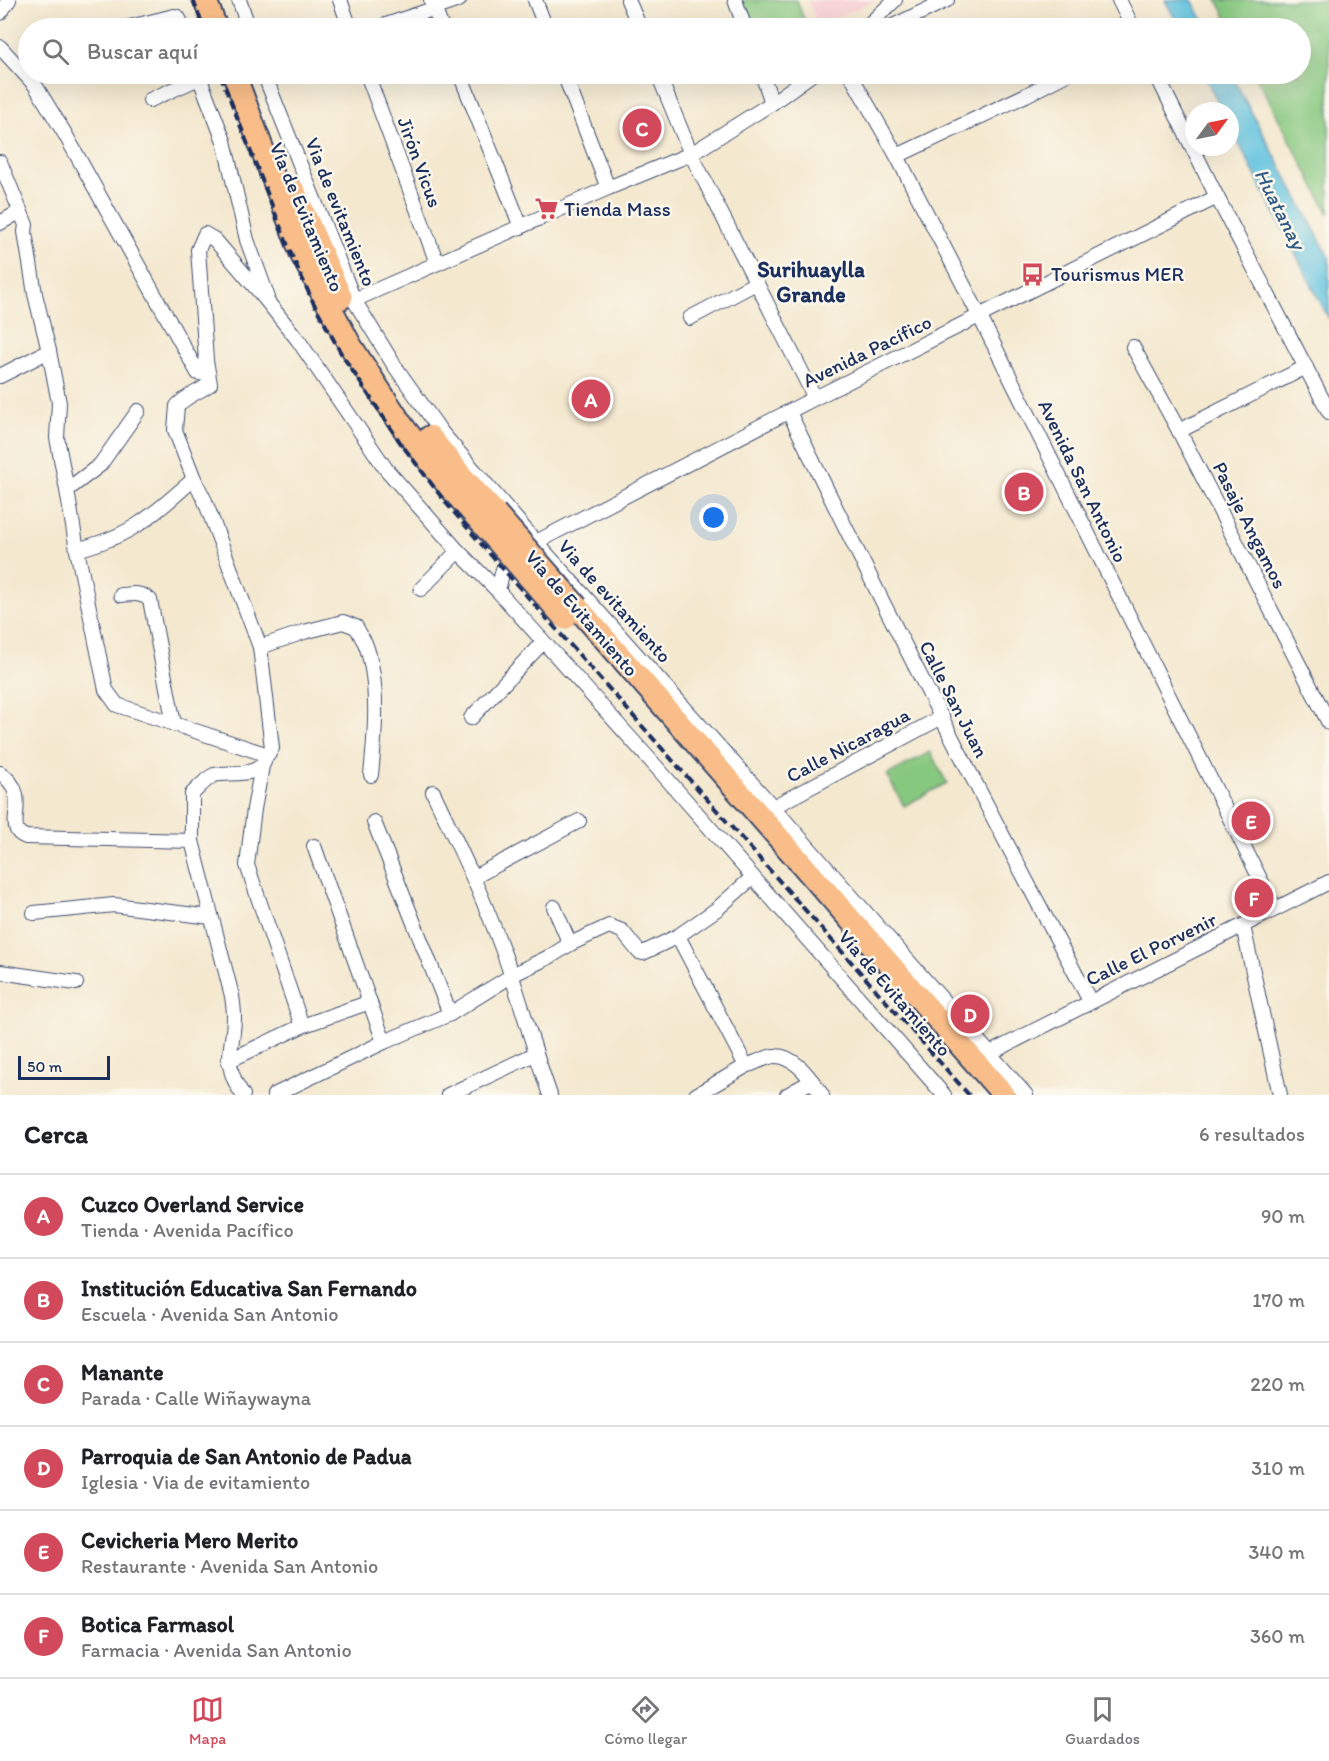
<!DOCTYPE html>
<html lang="es">
<meta charset="utf-8">
<style>
:root{--surface:#fff;--page:#f2f2f2;--text:#202124;--muted:#757577;--line:#e0e0e0;--accent:#d1495b}
body{margin:0;font-family:Itim,sans-serif;background:var(--page);color:var(--text)}
.compass{position:absolute;left:1185px;top:102px;width:54px;height:54px;border-radius:50%;background:var(--surface);box-shadow:0 6px 24px #0002;rotate:57deg}
.scale{position:absolute;left:18px;bottom:15px;width:92px;box-sizing:border-box;padding-left:6px;border:3px solid #1b2f5e;border-top:0;font-size:16px;line-height:21px;white-space:nowrap;color:#1b2f5e;-webkit-text-stroke:4px #fbf7ec;paint-order:stroke}
.you{position:absolute;left:714px;top:518px;width:21px;height:21px;margin:-15px;border:4px solid #fff;border-radius:50%;background:#1a73e8;box-shadow:0 0 0 9px #1a73e833}
.badge{display:grid;place-items:center;width:39px;height:39px;border-radius:50%;background:var(--accent);color:#fff;font-size:20px;font-weight:700}
.pin{position:absolute;translate:-50% -50%;border:3px solid #fff;box-shadow:0 2px 6px #0006}
.list{margin:0;padding:0;list-style:none}
h2{display:flex;justify-content:space-between;align-items:center;height:78px;margin:0;padding:0 24px;font-size:26px}
h2 small{font-size:20px;font-weight:400;color:var(--muted)}
.list li{display:grid;grid-template-columns:39px 1fr auto;gap:18px;align-items:center;box-sizing:border-box;height:84px;padding:0 24px;border-top:2px solid var(--line)}
.list b{display:block;font-size:22px;white-space:nowrap}
.list p{margin:0;font-size:20px;white-space:nowrap;color:var(--muted)}
.list em{font-size:20px;font-style:normal;color:var(--muted)}
.icon{flex:none;width:33px;height:33px;fill:none;stroke:currentColor;stroke-width:2;stroke-linecap:round;stroke-linejoin:round}
.map{position:relative;flex:none;width:1329px;height:1095px;overflow:hidden}
.search{position:absolute;background:var(--surface);box-shadow:0 6px 24px #0002;left:18px;right:18px;top:18px;height:66px;display:flex;align-items:center;gap:15px;box-sizing:border-box;padding:0 21px;border-radius:33px;color:var(--muted);font-size:22px}
.sheet{height:582px;background:var(--surface)}
nav{display:flex;justify-content:space-around;align-items:center;box-sizing:border-box;height:84px;border-top:2px solid var(--line);background:var(--surface);font-size:16px;color:var(--muted)}
nav a{display:grid;justify-items:center;gap:3px}
nav .on{color:var(--accent)}
.map>svg:first-child{display:block}
.built{fill:#f7cfd5}
.green{fill:#87c87f;stroke:#517c6e;stroke-width:1.5}
.water{fill:#61c2df;stroke:#3e789e;stroke-width:1.5}
.lines{fill:none;stroke-linecap:round;stroke-linejoin:round}
.minor-casing{stroke:#3c4b6f;stroke-width:16}
.trunk-casing{stroke:#3c4b6f;stroke-width:26}
.minor{stroke:#fff;stroke-width:14}
.trunk{stroke:#f8bd89;stroke-width:22}
.rail{stroke:#1b2f5e;stroke-width:4;stroke-dasharray:9 4.5;stroke-linecap:butt}
.trunk-bridge-casing{stroke:#3c4b6f;stroke-width:26;stroke-linecap:butt}
.trunk-bridge{stroke:#f8bd89;stroke-width:22}
.labels{text-anchor:middle;stroke-width:5;stroke-linejoin:round;paint-order:stroke}
.street-label{font-size:20px;fill:#1b2f5e;stroke:#fbf7ec}
.poi-label{font-size:20px;fill:#1b2f5e;stroke:#fbf7ec;text-anchor:start}
.water-label{font-size:21px;font-style:italic;fill:#305b85;stroke:#fbf7ec}
.quarter-label{font-size:22px;font-weight:bold;fill:#1b2f5e;stroke:#fbf7ec}
</style>
<div class="map">
<svg width="1329" height="1095" viewBox="0 0 1329 1095">
<rect width="100%" height="100%" fill="#fbf7ec"/>
<filter id="ink" filterUnits="userSpaceOnUse"><feTurbulence type="fractalNoise" baseFrequency=".0167" numOctaves="2"/><feDisplacementMap in="SourceGraphic" scale="12" xChannelSelector="R" yChannelSelector="G"/><feConvolveMatrix kernelMatrix="1 2 1 2 8 2 1 2 1" color-interpolation-filters="sRGB"/></filter>
<filter id="wash" filterUnits="userSpaceOnUse"><feTurbulence type="fractalNoise" baseFrequency=".008" numOctaves="4" result="noise"/><feDisplacementMap in="SourceGraphic" scale="24" xChannelSelector="R" yChannelSelector="G"/><feGaussianBlur stdDeviation="1.35" result="paint"/><feColorMatrix in="noise" values="0 0 0 0 0 0 0 0 0 0 0 0 0 0 0 0 0 1.4 0 .05"/><feComposite in="paint" operator="in"/></filter>
<g filter="url(#wash)">
<rect width="100%" height="100%" fill="#f4e8cf"/>
<polygon class="built" points="807,0 877,0 818,25"/>
<g class="green">
<polygon points="735,0 797,0 807,28 746,28"/>
<polygon points="1217,0 1329,0 1329,214 1255,74 1300,74 1300,28 1232,28"/>
<polygon points="930,752 947,783 904,806 887,775"/>
</g>
<g class="water">
<polygon points="1165,0 1192,0 1207,28 1180,28"/>
<polygon points="1203,74 1231,74 1329,257 1329,319 1230,126 1230,111 1223,111"/>
</g>
</g>
<g filter="url(#ink)">
<g class="lines">
<defs>
<g id="minor">
<polyline points="239,0 249,28"/>
<polyline points="340,0 350,28"/>
<polyline points="431,0 442,28"/>
<polyline points="535,0 546,28"/>
<polyline points="628,0 640,28"/>
<polyline points="735,0 745,28"/>
<polyline points="1119,0 1133,28"/>
<polyline points="0,13 9,0"/>
<polyline points="126,28 174,16 178,17 184,28"/>
<polyline points="377,28 459,0"/>
<polyline points="865,28 895,0"/>
<polyline points="889,28 947,0"/>
<polyline points="0,47 35,85 65,134 198,373 207,374 198,250 205,234 215,240 262,295 298,340 386,469 458,551 498,591 660,771 944,1095"/>
<polyline points="198,74 224,141 247,240 267,295"/>
<polyline points="264,74 354,300 394,365 442,433 536,542 773,807 1026,1095"/>
<polyline points="367,74 437,263"/>
<polyline points="460,74 521,227"/>
<polyline points="564,74 608,188"/>
<polyline points="658,74 691,154 815,398"/>
<polyline points="762,74 772,103"/>
<polyline points="850,74 897,156 980,317 1275,909"/>
<polyline points="1156,74 1217,197 1329,412"/>
<polyline points="150,100 199,78"/>
<polyline points="897,156 1026,95 1067,74"/>
<polyline points="0,162 26,225 25,232 35,294 49,351 0,376"/>
<polyline points="0,223 19,212"/>
<polyline points="354,300 608,188 691,154 772,103 812,74"/>
<polyline points="690,318 756,283"/>
<polyline points="1133,347 1179,431 1329,723"/>
<path d="M 49,351 L 59,403 L 57,438 L 67,490 L 77,550 L 106,690 L 117,705 L 268,755 L 272,748 L 260,647 L 205,501 L 194,479 L 175,430 L 177,406 C 186,396 199,392 210,384 L 207,366"/>
<path d="M 789,412 C 885,611 986,806 1090,1001"/>
<polyline points="1179,431 1306,367"/>
<polyline points="67,490 100,465 138,411"/>
<path d="M 77,550 C 97,544 116,538 134,527 C 156,514 175,495 194,479"/>
<polyline points="421,589 458,551"/>
<polyline points="498,591 503,569 536,542 815,398 1217,197"/>
<path d="M 121,595 C 133,594 141,592 150,600 L 174,724"/>
<path d="M 260,647 L 304,632 L 343,622 L 356,627 C 359,632 362,638 365,643 C 380,681 375,736 371,775"/>
<polyline points="471,718 543,642"/>
<polyline points="262,766 254,809 247,865 302,1026"/>
<path d="M 0,773 C 35,796 0,829 26,837 L 192,841 L 232,996 C 233,1003 234,1010 234,1016 C 234,1051 220,1061 243,1095"/>
<path d="M 433,792 C 462,853 491,913 512,977 C 525,1016 536,1056 550,1095"/>
<polyline points="773,807 942,717"/>
<polyline points="374,822 450,1014"/>
<path d="M 192,841 L 192,794 C 198,788 207,778 214,775 C 229,771 255,778 264,762"/>
<polyline points="314,846 384,1042"/>
<polyline points="474,877 579,821"/>
<polyline points="554,907 570,944"/>
<polyline points="34,913 114,905 211,917"/>
<polyline points="1243,926 1280,1095"/>
<polyline points="678,936 746,1066 696,1095"/>
<polyline points="0,972 76,983"/>
<polyline points="990,1053 1329,882"/>
<polyline points="228,1061 302,1026 370,1002"/>
<path d="M 746,1066 C 755,1063 766,1057 774,1056 C 796,1055 811,1080 822,1095"/>
<polyline points="274,1095 384,1042 450,1014 516,973 551,956 570,944 609,926 622,931 639,952 643,953 678,936 717,909 753,877"/>
<polyline points="448,1095 535,1054"/>
<polyline points="787,1095 812,1081"/>
</g>
<g id="trunk">
<polyline points="205,0 216,28"/>
<polyline points="234,74 302,255 350,345 403,427 448,485 482,523"/>
<polyline points="294,191 341,298"/>
<polyline points="430,437 459,473 495,513"/>
<polyline points="577,607 1004,1095"/>
</g>
</defs>
<use href="#minor" class="minor-casing"/>
<use href="#trunk" class="trunk-casing"/>
<use href="#minor" class="minor"/>
<use href="#trunk" class="trunk"/>
<g class="rail">
<polyline points="193,0 204,28"/>
<polyline points="220,74 292,256 313,302 342,355 402,445 446,503 503,569 969,1095"/>
</g>
<defs>
<g id="trunk-bridge">
<polyline points="495,513 577,607"/>
<polyline points="482,523 565,618"/>
</g>
</defs>
<use href="#trunk-bridge" class="trunk-bridge-casing"/>
<use href="#trunk-bridge" class="trunk-bridge"/>
</g>
</g>
<defs>
<symbol id="supermarket-bare" viewBox="-9 -9 18 18"><path d="M-6-5.5h2.5l.6 2H6L4.5 2H-2.5L-4.4-4H-6ZM-1.5 3.2a1.3 1.3 0 1 0 .1 0ZM3 3.2a1.3 1.3 0 1 0 .1 0Z" fill="#d1495b" stroke="#fbf7ec" stroke-width="2.5" paint-order="stroke"/></symbol>
<symbol id="bus-bare" viewBox="-9 -9 18 18"><path d="M-5-6H5V4H4V6H2V4H-2V6H-4V4H-5ZM-3.5-4V0h7V-4ZM-3.5 1.2v1.5H-2V1.2ZM2 1.2v1.5H3.5V1.2Z" fill="#d1495b" stroke="#fbf7ec" stroke-width="2.5" paint-order="stroke"/></symbol>
</defs>
<g fill-rule="evenodd">
<use href="#supermarket-bare" x="530" y="192" width="33" height="33"/>
<use href="#bus-bare" x="1016" y="258" width="33" height="33"/>
</g>
<g class="labels">
<g class="street-label">
<text transform="translate(420 162) rotate(70)" y="7">Jirón Vicus</text>
<text transform="translate(341 212) rotate(68)" y="7">Via de evitamiento</text>
<text transform="translate(307 217) rotate(67)" y="7">Vía de Evitamiento</text>
<text transform="translate(867 351) rotate(-26)" y="7">Avenida Pacífico</text>
<text transform="translate(1083 481) rotate(64)" y="7">Avenida San Antonio</text>
<text transform="translate(1250 525) rotate(63)" y="7">Pasaje Angamos</text>
<text transform="translate(615 601) rotate(48)" y="7">Via de evitamiento</text>
<text transform="translate(582 613) rotate(49)" y="7">Vía de Evitamiento</text>
<text transform="translate(954 699) rotate(63)" y="7">Calle San Juan</text>
<text transform="translate(848 745) rotate(-28)" y="7">Calle Nicaragua</text>
<text transform="translate(1151 949) rotate(-26)" y="7">Calle El Porvenir</text>
<text transform="translate(895 993) rotate(49)" y="7">Vía de Evitamiento</text>
</g>
<g class="poi-label">
<text x="564" y="216">Tienda Mass</text>
<text x="1051" y="281">Tourismus MER</text>
</g>
<g class="water-label">
<text transform="translate(1280 209) rotate(63)" y="7">Huatanay</text>
</g>
<g class="quarter-label">
<text x="811" y="277">Surihuaylla<tspan x="811" dy="25">Grande</tspan></text>
</g>
</g>
</svg>
<svg class="compass" viewBox="-18 -18 36 36"><path d="M0-13l5 13h-10z" fill="#e53935"/><path d="M0 13l5-13h-10z" fill="#757577"/></svg>
<div class="scale">50 m</div>
<div class="you"></div>
<div class="pin badge" style="left:591px;top:399px">A</div>
<div class="pin badge" style="left:1024px;top:492px">B</div>
<div class="pin badge" style="left:642px;top:128px">C</div>
<div class="pin badge" style="left:970px;top:1014px">D</div>
<div class="pin badge" style="left:1251px;top:821px">E</div>
<div class="pin badge" style="left:1254px;top:898px">F</div>
<div class="search"><svg class="icon" aria-label="search" viewBox="0 0 24 24"><circle cx="10" cy="10" r="6"/><path d="M15 15l6 6"/></svg>Buscar aquí</div>
</div>
<section class="sheet">
<h2>Cerca<small>6 resultados</small></h2>
<ul class="list">
<li><span class="badge">A</span><div><b>Cuzco Overland Service</b><p>Tienda · Avenida Pacífico</p></div><em>90 m</em></li>
<li><span class="badge">B</span><div><b>Institución Educativa San Fernando</b><p>Escuela · Avenida San Antonio</p></div><em>170 m</em></li>
<li><span class="badge">C</span><div><b>Manante</b><p>Parada · Calle Wiñaywayna</p></div><em>220 m</em></li>
<li><span class="badge">D</span><div><b>Parroquia de San Antonio de Padua</b><p>Iglesia · Via de evitamiento</p></div><em>310 m</em></li>
<li><span class="badge">E</span><div><b>Cevicheria Mero Merito</b><p>Restaurante · Avenida San Antonio</p></div><em>340 m</em></li>
<li><span class="badge">F</span><div><b>Botica Farmasol</b><p>Farmacia · Avenida San Antonio</p></div><em>360 m</em></li>
</ul>
</section>
<nav>
<a class="on"><svg class="icon" aria-label="map" viewBox="0 0 24 24"><path d="M3 6l6-2 6 2 6-2v14l-6 2-6-2-6 2zM9 4v14M15 6v14"/></svg>Mapa</a>
<a><svg class="icon" aria-label="directions" viewBox="0 0 24 24"><path d="M12 3l9 9-9 9-9-9zM9 14v-3h6M13 9l2 2-2 2"/></svg>Cómo llegar</a>
<a><svg class="icon" aria-label="saved" viewBox="0 0 24 24"><path d="M7 4h10v16l-5-4-5 4z"/></svg>Guardados</a>
</nav>
